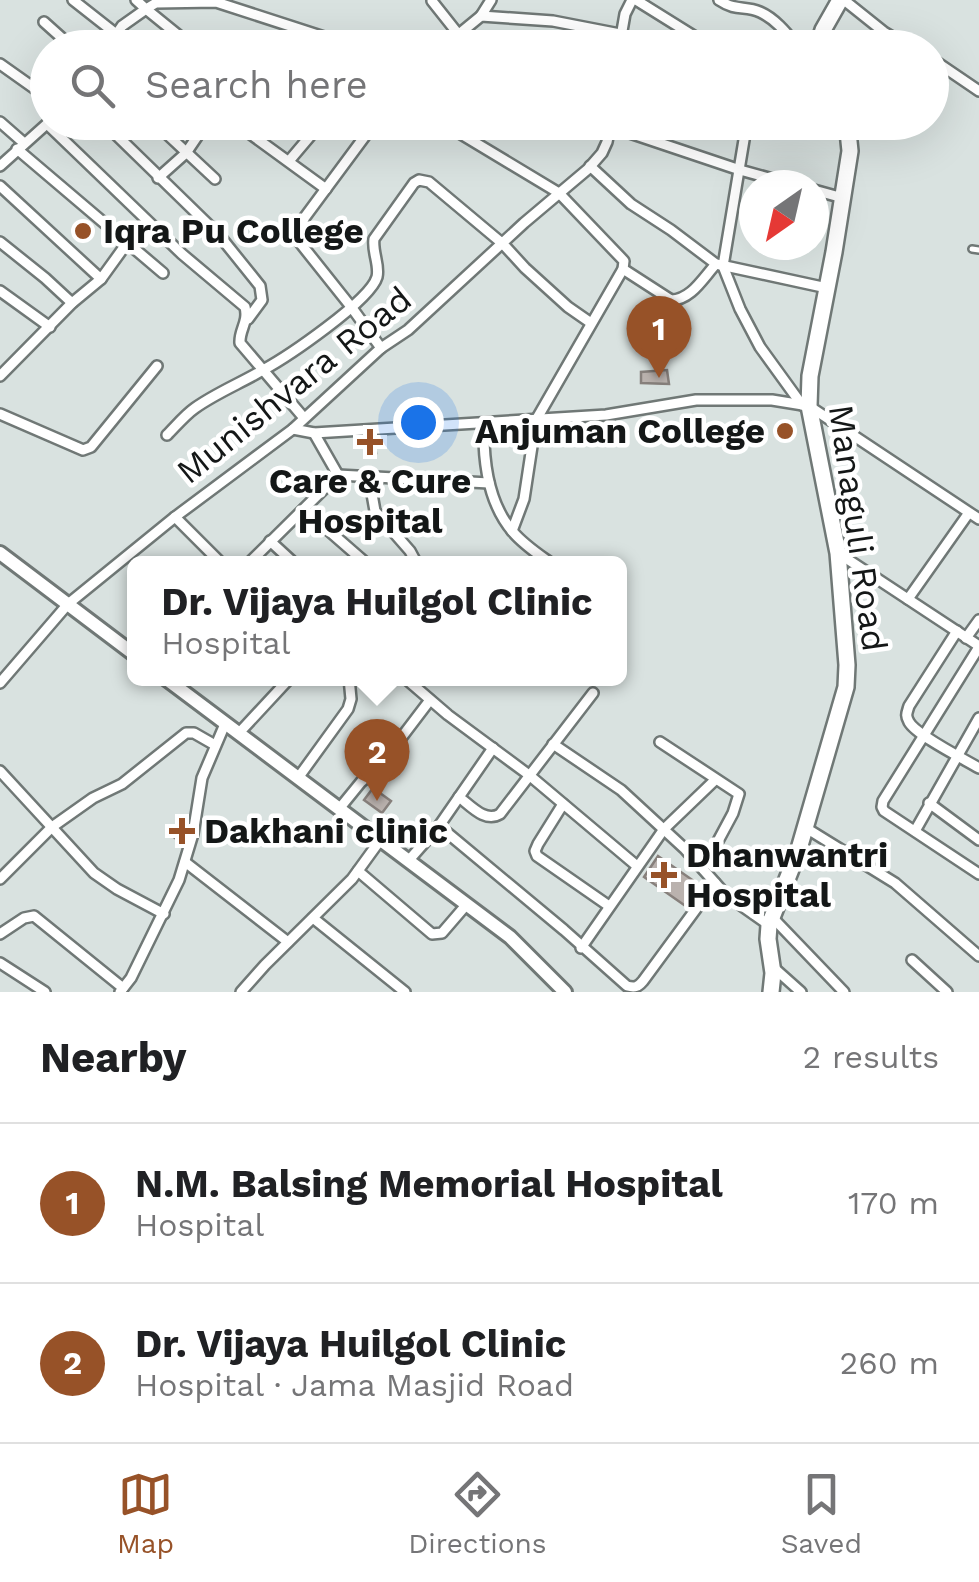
<!DOCTYPE html>
<meta charset="utf-8">
<style>
:root{--surface:#fff;--page:#f2f2f2;--text:#202124;--muted:#757577;--line:#e0e0e0;--accent:#975228}
body{margin:0;font-family:"Work Sans",sans-serif;background:var(--page);color:var(--text)}
.compass{position:absolute;left:739px;top:170px;width:90px;height:90px;border-radius:50%;background:var(--surface);box-shadow:0 10px 40px #0002;rotate:214deg}
.you{position:absolute;left:418px;top:422px;width:35px;height:35px;margin:-25px;border:8px solid #fff;border-radius:50%;background:#1a73e8;box-shadow:0 0 0 15px #1a73e833}
.badge{display:grid;place-items:center;width:65px;height:65px;border-radius:50%;background:var(--accent);color:#fff;font-size:32px;font-weight:700}
.pin{position:absolute;translate:-50% -82px;filter:drop-shadow(0 2px 5px #0008)}
.pin::after{content:'';position:absolute;top:52px;width:35px;height:30px;background:inherit;clip-path:polygon(0 0,100% 0,50% 100%)}
.popup{position:absolute;left:127px;top:556px;width:500px;height:130px;box-sizing:border-box;display:grid;place-content:center;border-radius:15px;background:var(--surface);filter:drop-shadow(0 2px 8px #0005);font-size:32px;white-space:nowrap;color:var(--muted)}
.popup b{font-size:38px;color:var(--text)}
.popup::after{content:'';position:absolute;left:50%;top:100%;margin-left:-20px;border:20px solid transparent;border-top-color:var(--surface)}
.list{margin:0;padding:0;list-style:none}
h2{display:flex;justify-content:space-between;align-items:center;height:130px;margin:0;padding:0 40px;font-size:42px}
h2 small{font-size:32px;font-weight:400;color:var(--muted)}
.list li{display:grid;grid-template-columns:65px 1fr auto;gap:30px;align-items:center;box-sizing:border-box;height:160px;padding:0 40px;border-top:2px solid var(--line)}
.list b{display:block;font-size:38px;white-space:nowrap}
.list p{margin:0;font-size:32px;white-space:nowrap;color:var(--muted)}
.list em{font-size:32px;font-style:normal;color:var(--muted)}
.icon{flex:none;width:55px;height:55px;fill:none;stroke:currentColor;stroke-width:2;stroke-linecap:round;stroke-linejoin:round}
.map{position:relative;flex:none;width:979px;height:992px;overflow:hidden}
.search{position:absolute;background:var(--surface);box-shadow:0 10px 40px #0002;left:30px;right:30px;top:30px;height:110px;display:flex;align-items:center;gap:25px;box-sizing:border-box;padding:0 35px;border-radius:55px;color:var(--muted);font-size:38px}
.sheet{height:450px;background:var(--surface)}
nav{display:flex;justify-content:space-around;align-items:center;box-sizing:border-box;height:140px;border-top:2px solid var(--line);background:var(--surface);font-size:28px;color:var(--muted)}
nav a{display:grid;justify-items:center;gap:5px}
nav .on{color:var(--accent)}
.map>svg:first-child{display:block}
.building{fill:#bab2ae;stroke:#87807c;stroke-width:2.5}
.lines{fill:none;stroke-linecap:round;stroke-linejoin:round}
.lane-casing{stroke:#707876;stroke-width:10}
.street-casing{stroke:#707876;stroke-width:14}
.secondary-casing{stroke:#707876;stroke-width:18}
.primary-casing{stroke:#707876;stroke-width:20}
.lane{stroke:#fff;stroke-width:5}
.street{stroke:#fff;stroke-width:9}
.secondary{stroke:#fff;stroke-width:12}
.primary{stroke:#fff;stroke-width:15}
.poi-dot{fill:#975228;stroke:#fff;stroke-width:4}
.labels{text-anchor:middle;stroke-width:9;stroke-linejoin:round;paint-order:stroke}
.poi-label{font-size:35px;font-weight:bold;fill:#141717;stroke:#fff;text-anchor:start}
.street-label{font-size:35px;fill:#141717;stroke:#fff}
</style>
<div class="map">
<svg width="979" height="992" viewBox="0 0 979 992">
<rect width="100%" height="100%" fill="#d9e2e0"/>
<g class="building">
<polygon points="667,370 669,384 641,383 641,372"/>
<polygon points="374,434 376,453 365,454 363,436"/>
<polygon points="373,788 391,801 382,813 364,800"/>
<polygon points="182,821 192,828 182,843 172,836"/>
<polygon points="658,856 701,886 687,907 644,877"/>
</g>
<g class="lines">
<defs>
<polyline id="lane" points="972,249 979,250"/>
<g id="street">
<polyline points="73,0 134,48"/>
<polyline points="136,0 146,9 156,3 216,2 358,48"/>
<polyline points="636,0 713,48"/>
<path d="M 719,0 C 737,12 744,5 760,12 C 776,19 788,35 799,48"/>
<polyline points="844,0 884,32 911,48"/>
<polyline points="432,1 459,35 479,48"/>
<polyline points="481,16 491,0"/>
<polyline points="44,22 73,48"/>
<polyline points="107,48 122,26 146,9 194,48"/>
<polyline points="385,48 396,39 421,48"/>
<polyline points="442,48 481,16 553,21 620,34"/>
<polyline points="619,48 625,14 632,0"/>
<polyline points="932,59 979,91"/>
<polyline points="0,64 48,98"/>
<polyline points="0,122 24,143"/>
<polyline points="103,122 219,235 260,286 262,300 248,319"/>
<polyline points="154,122 215,179"/>
<polyline points="234,122 326,189"/>
<polyline points="298,122 313,133"/>
<polyline points="355,122 365,131 365,136 305,217 297,233 301,244 352,308 381,348"/>
<polyline points="441,122 559,193 624,261 623,269 536,420 524,499 512,531"/>
<polyline points="597,122 740,170 794,185"/>
<polyline points="747,122 723,266 740,309 760,347 802,405"/>
<path d="M 47,124 L 182,254 L 245,307 C 249,322 239,330 240,343 L 304,418"/>
<polyline points="17,149 163,273"/>
<polyline points="289,161 322,122"/>
<polyline points="0,166 49,122"/>
<polyline points="590,166 631,204 671,230 716,264 827,288"/>
<polyline points="158,178 186,153 207,122"/>
<polyline points="0,186 101,279"/>
<polyline points="814,190 843,198"/>
<polyline points="0,242 45,278 72,303"/>
<path d="M 623,269 L 671,300 C 691,300 703,278 716,264"/>
<polyline points="0,291 50,327"/>
<polyline points="0,376 72,303 101,279 127,243"/>
<polyline points="0,414 83,450 91,447 157,366"/>
<path d="M 484,424 C 483,461 488,503 513,532 C 524,545 538,554 552,564"/>
<polyline points="293,429 314,433 606,415 696,400 772,400 809,406 979,519"/>
<path d="M 167,435 C 176,426 185,415 195,408 C 216,393 241,383 263,370 C 287,357 370,301 377,277 C 380,265 372,252 374,239 L 414,183 L 419,180 L 429,182 L 503,244 L 525,268 L 568,307 L 591,323"/>
<polyline points="338,475 489,483"/>
<polyline points="369,477 375,511 410,551 417,564"/>
<polyline points="304,509 367,564"/>
<polyline points="175,517 222,564"/>
<polyline points="270,541 295,564"/>
<polyline points="838,553 979,646"/>
<polyline points="248,564 338,475 314,433"/>
<polyline points="908,599 968,514"/>
<path d="M 957,631 L 909,706 C 907,713 905,715 909,722 C 916,735 964,759 979,768"/>
<polyline points="966,638 979,620"/>
<polyline points="979,647 883,801 882,807 884,811 979,874"/>
<polyline points="405,678 448,715 529,775 637,866"/>
<polyline points="0,683 68,604 175,517 293,429 381,348 408,330 524,223 588,169 602,153 607,142 611,122"/>
<polyline points="238,734 290,678"/>
<polyline points="660,742 739,794 733,813 703,869"/>
<polyline points="553,744 621,790 685,849 725,894 769,925"/>
<polyline points="0,771 94,873 117,889 164,914"/>
<polyline points="298,778 348,709 351,699 349,678"/>
<path d="M 459,797 C 471,806 485,823 500,814 L 593,693"/>
<polyline points="929,803 979,840"/>
<polyline points="563,804 538,844 535,851 537,856 609,906"/>
<polyline points="339,809 361,782 379,767 430,700"/>
<path d="M 439,826 L 564,930 L 627,986 C 635,988 638,987 643,981 L 715,883"/>
<polyline points="806,828 895,883 979,956"/>
<polyline points="915,831 979,718"/>
<polyline points="409,860 439,826 493,748"/>
<polyline points="185,862 288,942"/>
<polyline points="358,871 432,934 442,933 467,904"/>
<polyline points="0,879 52,827 93,798 122,784 186,733 194,733 215,745"/>
<polyline points="772,917 844,992"/>
<polyline points="313,918 405,992"/>
<polyline points="0,934 24,918 34,916 123,988"/>
<polyline points="581,948 664,829 715,780"/>
<polyline points="912,960 947,992"/>
<polyline points="0,963 45,992"/>
<polyline points="773,967 801,992"/>
<polyline points="120,992 131,978 179,880 193,834 202,778 225,724"/>
<polyline points="241,992 265,965 352,879 381,839"/>
</g>
<g id="secondary">
<polyline points="0,553 135,655"/>
<polyline points="165,678 510,937 565,992"/>
</g>
<g id="primary">
<polyline points="817,48 823,30 840,0"/>
<polyline points="771,992 773,973 768,939 769,925 799,849 846,687 847,665 838,553 809,406 810,376 834,252 850,151 847,122"/>
</g>
</defs>
<use href="#lane" class="lane-casing"/>
<use href="#street" class="street-casing"/>
<use href="#secondary" class="secondary-casing"/>
<use href="#primary" class="primary-casing"/>
<use href="#lane" class="lane"/>
<use href="#street" class="street"/>
<use href="#secondary" class="secondary"/>
<use href="#primary" class="primary"/>
</g>
<g class="poi-dot">
<circle cx="83" cy="231" r="10"/>
<circle cx="785" cy="431" r="10"/>
<path d="M365 427h10v10h10v10h-10v10h-10v-10h-10v-10h10z"/>
<path d="M177 816h10v10h10v10h-10v10h-10v-10h-10v-10h10z"/>
<path d="M659 860h10v10h10v10h-10v10h-10v-10h-10v-10h10z"/>
</g>
<g class="labels">
<g class="poi-label">
<text x="103" y="243">Iqra Pu College</text>
<text x="765" y="443" text-anchor="end">Anjuman College</text>
<text x="370" y="493" text-anchor="middle">Care &amp; Cure<tspan x="370" dy="40">Hospital</tspan></text>
<text x="204" y="843">Dakhani clinic</text>
<text x="686" y="867">Dhanwantri<tspan x="686" dy="40">Hospital</tspan></text>
</g>
<g class="street-label">
<text transform="translate(294 385) rotate(-39)" y="12">Munishvara Road</text>
<text transform="translate(858 528) rotate(82)" y="12">Managuli Road</text>
</g>
</g>
</svg>
<svg class="compass" viewBox="-18 -18 36 36"><path d="M0-13l5 13h-10z" fill="#e53935"/><path d="M0 13l5-13h-10z" fill="#757577"/></svg>
<div class="you"></div>
<div class="pin badge" style="left:659px;top:378px">1</div>
<div class="pin badge" style="left:377px;top:801px">2</div>
<div class="popup"><b>Dr. Vijaya Huilgol Clinic</b>Hospital</div>
<div class="search"><svg class="icon" aria-label="search" viewBox="0 0 24 24"><circle cx="10" cy="10" r="6"/><path d="M15 15l6 6"/></svg>Search here</div>
</div>
<section class="sheet">
<h2>Nearby<small>2 results</small></h2>
<ul class="list">
<li><span class="badge">1</span><div><b>N.M. Balsing Memorial Hospital</b><p>Hospital</p></div><em>170 m</em></li>
<li><span class="badge">2</span><div><b>Dr. Vijaya Huilgol Clinic</b><p>Hospital · Jama Masjid Road</p></div><em>260 m</em></li>
</ul>
</section>
<nav>
<a class="on"><svg class="icon" aria-label="map" viewBox="0 0 24 24"><path d="M3 6l6-2 6 2 6-2v14l-6 2-6-2-6 2zM9 4v14M15 6v14"/></svg>Map</a>
<a><svg class="icon" aria-label="directions" viewBox="0 0 24 24"><path d="M12 3l9 9-9 9-9-9zM9 14v-3h6M13 9l2 2-2 2"/></svg>Directions</a>
<a><svg class="icon" aria-label="saved" viewBox="0 0 24 24"><path d="M7 4h10v16l-5-4-5 4z"/></svg>Saved</a>
</nav>
